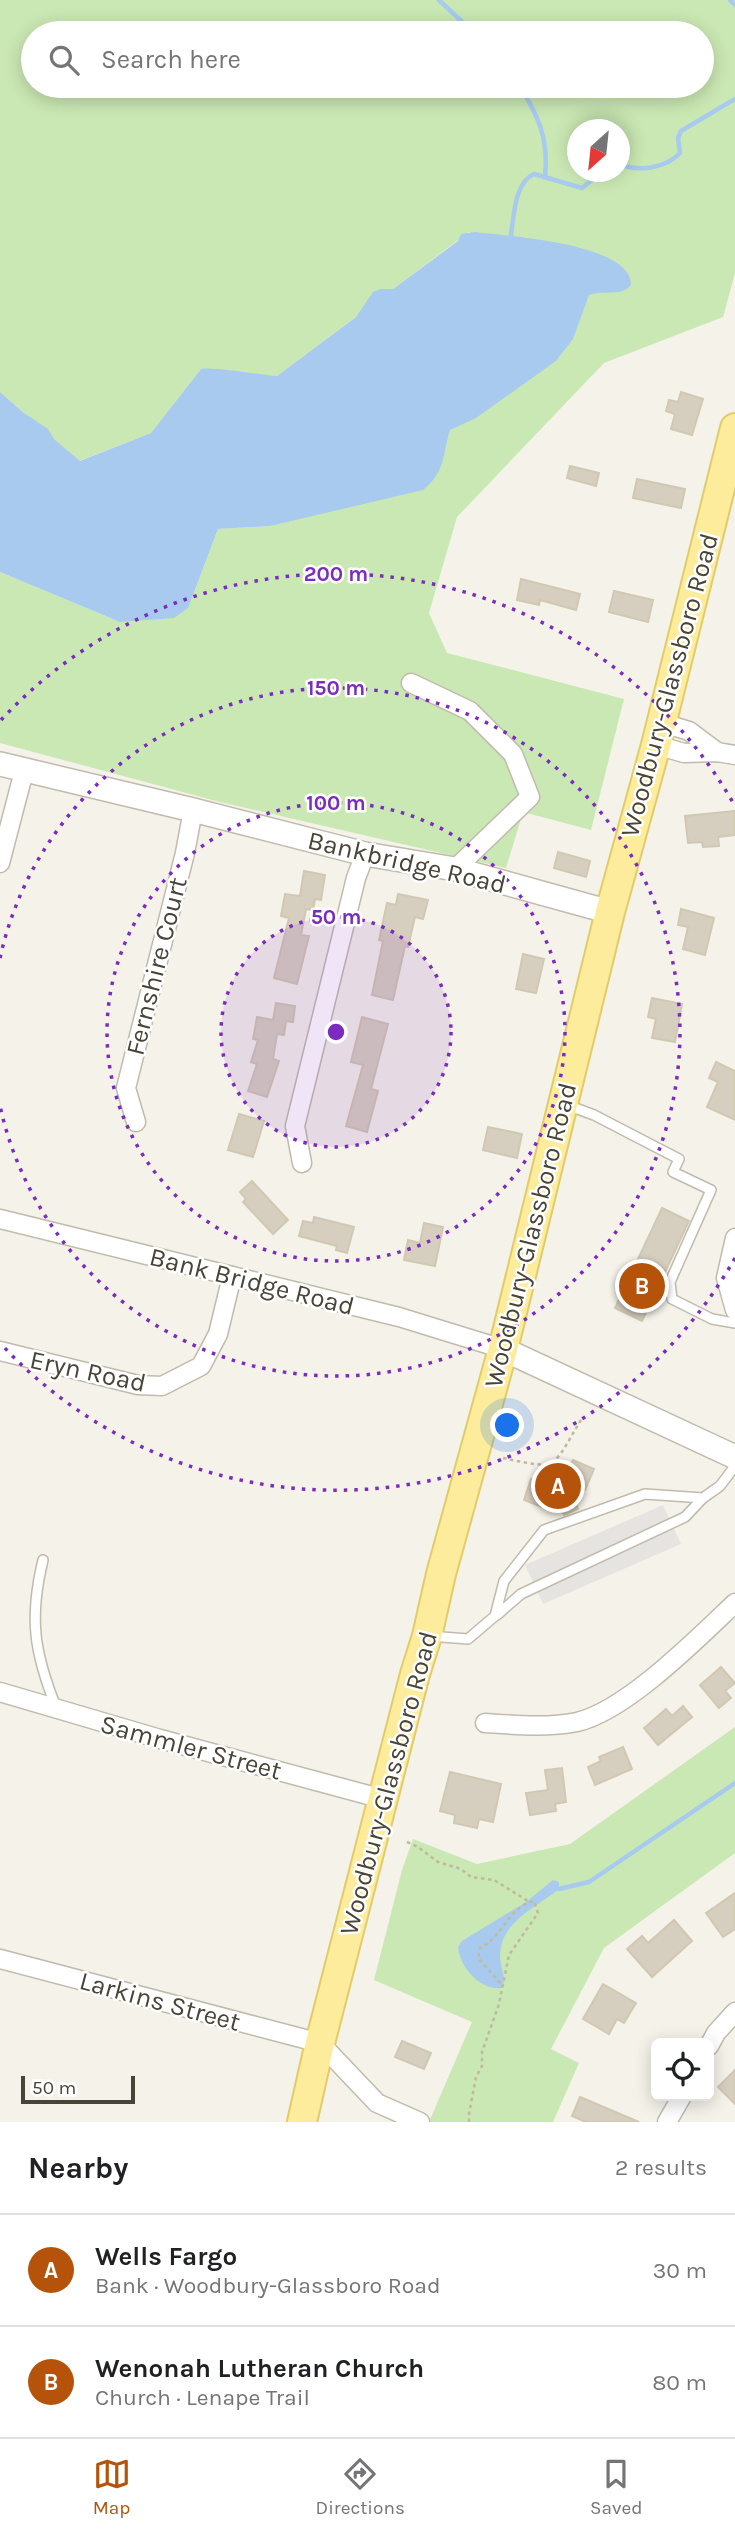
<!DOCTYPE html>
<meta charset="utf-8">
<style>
:root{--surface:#fff;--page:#f2f2f2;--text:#202124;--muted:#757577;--line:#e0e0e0;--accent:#b45309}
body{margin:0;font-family:Karla,sans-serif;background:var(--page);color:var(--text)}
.controls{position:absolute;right:21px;bottom:21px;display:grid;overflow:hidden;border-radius:10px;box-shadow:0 4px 18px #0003}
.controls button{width:63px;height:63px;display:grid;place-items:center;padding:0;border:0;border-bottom:2px solid var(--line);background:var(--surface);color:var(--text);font:35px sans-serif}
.compass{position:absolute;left:567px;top:119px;width:63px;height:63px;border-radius:50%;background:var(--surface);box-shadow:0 4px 18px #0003;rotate:207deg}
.scale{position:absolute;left:21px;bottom:18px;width:114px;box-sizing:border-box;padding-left:7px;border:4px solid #484438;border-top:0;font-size:19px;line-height:24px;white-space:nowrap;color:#484438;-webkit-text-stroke:5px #fff;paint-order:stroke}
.you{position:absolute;left:508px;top:1426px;width:24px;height:24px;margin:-18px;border:5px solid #fff;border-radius:50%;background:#1a73e8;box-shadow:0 0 0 10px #1a73e833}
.badge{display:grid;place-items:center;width:46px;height:46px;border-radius:50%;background:var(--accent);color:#fff;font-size:23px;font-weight:700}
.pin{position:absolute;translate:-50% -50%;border:4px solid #fff;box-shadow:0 2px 7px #0006}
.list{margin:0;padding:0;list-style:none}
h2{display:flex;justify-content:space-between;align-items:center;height:91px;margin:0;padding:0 28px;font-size:30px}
h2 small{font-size:23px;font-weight:400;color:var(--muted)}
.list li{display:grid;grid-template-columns:46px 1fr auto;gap:21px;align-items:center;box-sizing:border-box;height:112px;padding:0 28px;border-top:2px solid var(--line)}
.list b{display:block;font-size:26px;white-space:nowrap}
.list p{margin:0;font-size:23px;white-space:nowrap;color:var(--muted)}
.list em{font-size:23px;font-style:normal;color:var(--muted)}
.icon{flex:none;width:38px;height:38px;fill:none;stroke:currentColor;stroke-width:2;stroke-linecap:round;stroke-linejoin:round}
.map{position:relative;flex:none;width:735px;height:2122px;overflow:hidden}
.search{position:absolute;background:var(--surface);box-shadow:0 4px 18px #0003;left:21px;right:21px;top:21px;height:77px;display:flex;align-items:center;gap:18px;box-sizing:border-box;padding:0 24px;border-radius:38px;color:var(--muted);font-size:26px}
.sheet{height:315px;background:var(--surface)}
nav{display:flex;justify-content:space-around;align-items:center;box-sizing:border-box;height:98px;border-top:2px solid var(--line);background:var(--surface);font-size:19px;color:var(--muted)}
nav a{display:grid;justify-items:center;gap:4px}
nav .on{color:var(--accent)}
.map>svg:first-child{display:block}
.green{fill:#cae8b3;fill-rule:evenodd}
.parking{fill:#e6e4e1}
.water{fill:#a8caef}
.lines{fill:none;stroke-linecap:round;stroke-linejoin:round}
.stream{stroke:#a8caef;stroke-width:4.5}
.building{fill:#d6cfbf;stroke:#d1c8b2;stroke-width:2}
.service-casing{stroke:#c0bbac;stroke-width:12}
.minor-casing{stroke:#c0bbac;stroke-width:21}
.tertiary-casing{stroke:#c0bbac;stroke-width:26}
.primary-casing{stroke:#e2cc6a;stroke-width:32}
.path{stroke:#c1b99d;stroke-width:2.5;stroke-dasharray:3.5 3.5;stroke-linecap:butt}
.service{stroke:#fff;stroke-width:9}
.minor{stroke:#fff;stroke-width:18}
.tertiary{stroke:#fff;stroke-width:23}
.primary{stroke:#fcec9b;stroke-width:28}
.ring{fill:none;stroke:#7b2cbf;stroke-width:3.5;stroke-dasharray:3.5 7}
.labels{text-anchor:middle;stroke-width:5;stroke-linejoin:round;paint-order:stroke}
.street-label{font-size:26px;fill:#484438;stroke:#fff}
.centre{fill:#7b2cbf;stroke:#fff;stroke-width:3.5}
.ring-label{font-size:21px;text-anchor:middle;font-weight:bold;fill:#7b2cbf;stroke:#fff;stroke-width:5;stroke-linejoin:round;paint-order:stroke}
</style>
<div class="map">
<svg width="735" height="2122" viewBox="0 0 735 2122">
<rect width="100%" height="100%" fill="#f4f2e9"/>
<g class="green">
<path d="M 0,0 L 735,0 L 735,273 L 723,317 L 604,363 L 457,517 L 429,613 L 447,653 L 624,699 L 591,830 L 523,812 L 506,868 L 220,802 L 0,743 L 0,572 L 115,620 L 191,600 L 218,529 L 270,526 L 450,430 L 556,361 L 469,232 L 277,376 L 201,369 L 151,433 L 79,461 L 0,392 ZM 33,33 L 702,33 L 702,86 L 33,86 ZM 578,130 L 620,130 L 620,172 L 578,172 Z"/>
<polygon points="735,1727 735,1853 604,1948 551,2049 579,2063 553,2122 429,2122 472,2022 374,1980 402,1870 413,1839 477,1864 570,1844"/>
</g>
<polygon class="parking" points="663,1505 681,1544 543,1604 525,1565"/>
<g class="water">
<path d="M 475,232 C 505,236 632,243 631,285 C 620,298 603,289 589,295 L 573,339 L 556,361 L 476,418 L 450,430 C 442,456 446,471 423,490 L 270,526 L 218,529 L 188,608 L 174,618 L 120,622 L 0,572 L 0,392 L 24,413 L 48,429 L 54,439 L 80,461 L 151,433 L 201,369 C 211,366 261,375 277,376 L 356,317 L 373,292 L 380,289 L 393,289 L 458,241 L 461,234 Z"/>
<path d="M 553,1880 L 559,1882 L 559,1889 C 537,1907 500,1922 500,1956 C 500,1968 507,1977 502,1988 C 481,1991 460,1968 458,1947 L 462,1941 L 526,1902 Z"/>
</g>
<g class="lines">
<g class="stream">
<polyline points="439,0 474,33"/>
<polyline points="730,0 735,5"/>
<path d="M 520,86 C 539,118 549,139 545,177"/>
<path d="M 620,165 C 640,171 665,169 680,153 L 678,138 L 681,131 L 735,99"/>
<path d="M 510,241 C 514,221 513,183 534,174 L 582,188 L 592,180 L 594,172"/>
<polyline points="559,1889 589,1882 735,1783"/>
</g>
</g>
<g class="building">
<polygon points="681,392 703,399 692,435 671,429 675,414 666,411 669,400 678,402"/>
<polygon points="570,466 599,473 596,486 567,478"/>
<polygon points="637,479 685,489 681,508 633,498"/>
<polygon points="521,579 580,594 576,610 540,600 539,605 517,600"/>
<polygon points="614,591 653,600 648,622 609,612"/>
<polygon points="735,811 735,835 718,837 719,846 703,847 702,842 688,843 685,816"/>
<polygon points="558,852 590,861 586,877 554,868"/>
<polygon points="304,871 325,875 321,900 315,899 313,910 306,909 301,935 309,936 297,984 274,978 289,918 281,916 285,894 300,896"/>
<polygon points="398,894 428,900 423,919 415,917 408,947 405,946 393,1000 372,995 383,941 379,940 387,903 396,905"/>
<polygon points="681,909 714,918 705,955 683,949 688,927 678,925"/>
<polygon points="523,954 544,959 536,993 516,989"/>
<polygon points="652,998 682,1004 675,1042 652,1038 656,1019 648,1017"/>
<polygon points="276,1003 295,1006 293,1022 286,1021 284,1035 277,1034 273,1059 279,1061 267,1097 248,1091 257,1064 251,1062 258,1040 253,1039 257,1017 273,1020"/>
<polygon points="362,1017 388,1024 371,1089 378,1091 367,1132 346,1126 363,1065 351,1062"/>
<polygon points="716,1062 735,1071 735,1120 707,1107 718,1082 709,1078"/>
<polygon points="239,1114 264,1121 253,1157 228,1150"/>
<polygon points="488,1127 522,1134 517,1158 483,1150"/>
<polygon points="252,1181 288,1220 273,1234 243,1202 246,1199 240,1192"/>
<polygon points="662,1208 689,1221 642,1321 615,1308"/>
<polygon points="314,1217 354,1227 347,1253 336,1250 337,1246 299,1236 303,1221 313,1223"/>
<polygon points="424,1223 443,1227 435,1266 404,1260 408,1240 420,1243"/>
<polygon points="573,1460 594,1469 585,1490 573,1495 578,1509 564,1515 557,1501 542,1507 524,1500 531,1479 540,1482 543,1477 571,1465"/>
<polygon points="721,1667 735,1683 725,1691 731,1698 719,1708 700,1685"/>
<polygon points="683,1706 692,1717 658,1745 644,1728 666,1709 672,1716"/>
<polygon points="623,1747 632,1769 595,1785 588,1767 601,1761 599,1757"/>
<polygon points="562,1768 566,1802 555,1804 556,1811 530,1815 526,1793 548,1790 545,1770"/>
<polygon points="450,1772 501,1784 493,1822 479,1819 477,1828 454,1823 455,1815 440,1811"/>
<polygon points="735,1893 735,1929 723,1937 706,1913"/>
<polygon points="674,1920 692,1941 652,1977 627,1949 642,1936 648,1943"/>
<polygon points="603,1984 636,2003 624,2023 617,2019 609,2034 583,2019"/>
<polygon points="402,2041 431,2053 424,2069 395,2057"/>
<polygon points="735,2070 735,2104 718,2087"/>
<polygon points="580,2097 639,2122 586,2122 572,2116"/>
</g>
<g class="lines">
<defs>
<g id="service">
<polyline points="567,1105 594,1115 679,1159 673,1172 711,1190 670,1282 672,1299 712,1319 735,1323"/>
<path d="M 43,1560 C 29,1618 34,1652 56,1707"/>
<polyline points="497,1615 521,1594 685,1517 703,1498"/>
<polyline points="429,1636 468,1639 495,1616 504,1581 544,1530 645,1494 703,1498 720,1486 735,1466"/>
</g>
<g id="minor">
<polyline points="411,683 470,711 513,754 530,797 455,869"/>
<polyline points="660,722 689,731 717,752"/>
<polyline points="656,745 684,753 717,752 735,755"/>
<polyline points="0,863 24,771"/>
<polyline points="136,1122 126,1088 185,853 193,810"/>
<polyline points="302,1163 295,1126 356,878 365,854"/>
<polyline points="0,1219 399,1317 503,1349"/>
<polyline points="735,1238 726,1278 735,1310"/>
<polyline points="0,1351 138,1385 162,1386 201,1366 218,1334 232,1276"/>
<polyline points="0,1692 160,1739 383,1799"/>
<path d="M 485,1723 C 516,1725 547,1728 577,1722 C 626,1711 698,1638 735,1603"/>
<polyline points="0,1959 320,2043 377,2103 420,2122"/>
<polyline points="709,2046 716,2033 735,2012"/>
<polyline points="667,2122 682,2096"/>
</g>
<g id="tertiary">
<polyline points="0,764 193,810 365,854 455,869 610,912"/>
<polyline points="503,1349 735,1457"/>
</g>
<polyline id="primary" points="302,2122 320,2043 415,1674 427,1636 441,1574 503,1349 610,912 656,745 735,428"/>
</defs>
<use href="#service" class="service-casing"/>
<use href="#minor" class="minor-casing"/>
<use href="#tertiary" class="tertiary-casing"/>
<use href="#primary" class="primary-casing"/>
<g class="path">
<path d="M 503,1458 C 560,1470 551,1469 581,1420"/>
<polyline points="407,1842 418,1847 438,1862 461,1869 471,1877 494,1880 528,1901"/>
<path d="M 469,2122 L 469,2114 L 476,2077 L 482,2066 L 482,2052 L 499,2004 L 509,1955 L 538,1913 L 534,1901 C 508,1907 503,1937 480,1948 L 478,1958 L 502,1985"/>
</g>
<use href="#service" class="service"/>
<use href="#minor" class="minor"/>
<use href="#tertiary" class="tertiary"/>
<use href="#primary" class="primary"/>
</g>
<circle cx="336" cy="1032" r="115" fill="#7b2cbf" fill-opacity=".12"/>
<g class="ring">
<circle cx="336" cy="1032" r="115"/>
<circle cx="336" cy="1032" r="229"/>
<path d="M0 958A344 344 0 1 1 0 1106"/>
<path d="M735 1258A458 458 0 0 1 1 1344M1 720A458 458 0 0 1 735 806"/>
</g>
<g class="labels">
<g class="street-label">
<text transform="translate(669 685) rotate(-75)" y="9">Woodbury-Glassboro Road</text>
<text transform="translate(407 862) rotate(13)" y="9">Bankbridge Road</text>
<text transform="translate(156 966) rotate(-76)" y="9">Fernshire Court</text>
<text transform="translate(530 1235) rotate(-76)" y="9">Woodbury-Glassboro Road</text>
<text transform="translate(252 1281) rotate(14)" y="9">Bank Bridge Road</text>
<text transform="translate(88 1371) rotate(12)" y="9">Eryn Road</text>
<text transform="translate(191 1747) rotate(15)" y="9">Sammler Street</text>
<text transform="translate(388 1783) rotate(-75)" y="9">Woodbury-Glassboro Road</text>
<text transform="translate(160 2001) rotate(15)" y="9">Larkins Street</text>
</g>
</g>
<circle cx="336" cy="1032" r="10" class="centre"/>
<g class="ring-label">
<text x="336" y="581">200 m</text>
<text x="336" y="695">150 m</text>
<text x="336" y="810">100 m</text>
<text x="336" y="924">50 m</text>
</g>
</svg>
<div class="controls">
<button><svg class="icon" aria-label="locate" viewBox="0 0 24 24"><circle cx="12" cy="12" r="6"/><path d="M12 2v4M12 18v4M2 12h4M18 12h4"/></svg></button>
</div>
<svg class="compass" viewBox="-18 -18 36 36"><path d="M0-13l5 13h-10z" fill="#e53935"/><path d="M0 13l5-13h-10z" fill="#757577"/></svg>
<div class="scale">50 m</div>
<div class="you"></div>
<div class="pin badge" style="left:558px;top:1486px">A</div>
<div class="pin badge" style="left:642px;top:1286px">B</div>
<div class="search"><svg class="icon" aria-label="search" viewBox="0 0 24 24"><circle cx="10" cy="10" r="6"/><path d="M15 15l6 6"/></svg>Search here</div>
</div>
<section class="sheet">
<h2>Nearby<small>2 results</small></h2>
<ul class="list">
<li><span class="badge">A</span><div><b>Wells Fargo</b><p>Bank · Woodbury-Glassboro Road</p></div><em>30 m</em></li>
<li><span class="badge">B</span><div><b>Wenonah Lutheran Church</b><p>Church · Lenape Trail</p></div><em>80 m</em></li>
</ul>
</section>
<nav>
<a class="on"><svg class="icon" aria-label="map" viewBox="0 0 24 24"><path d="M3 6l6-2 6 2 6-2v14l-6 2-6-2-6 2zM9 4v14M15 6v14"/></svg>Map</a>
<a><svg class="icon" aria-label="directions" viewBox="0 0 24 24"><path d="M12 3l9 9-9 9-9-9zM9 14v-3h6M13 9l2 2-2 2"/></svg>Directions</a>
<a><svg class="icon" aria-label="saved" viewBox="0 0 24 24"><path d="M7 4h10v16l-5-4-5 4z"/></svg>Saved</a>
</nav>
